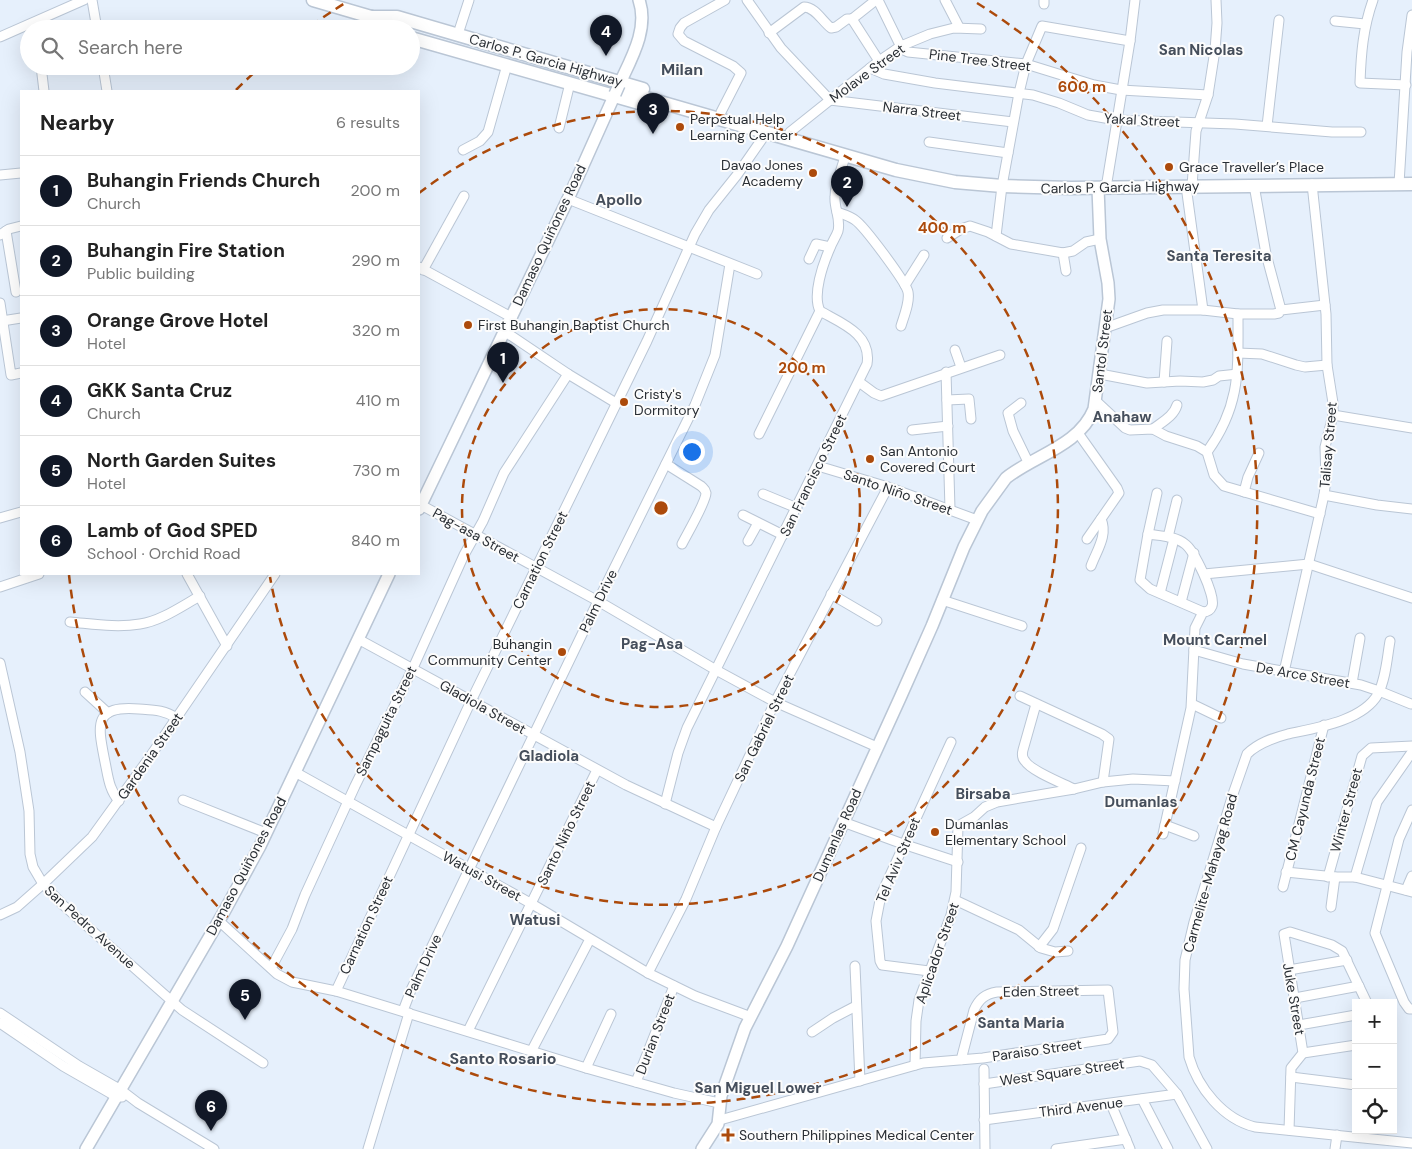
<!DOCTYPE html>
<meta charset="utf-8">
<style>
:root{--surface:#fff;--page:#f6f6f6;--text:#222;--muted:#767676;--line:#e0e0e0;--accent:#111827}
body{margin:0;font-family:"DM Sans",sans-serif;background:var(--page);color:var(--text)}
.controls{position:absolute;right:15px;bottom:15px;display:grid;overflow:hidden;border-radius:0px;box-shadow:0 5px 20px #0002}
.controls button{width:45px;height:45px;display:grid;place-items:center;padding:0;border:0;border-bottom:1px solid var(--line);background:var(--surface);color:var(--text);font:25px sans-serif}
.you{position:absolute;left:691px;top:451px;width:18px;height:18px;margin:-12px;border:4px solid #fff;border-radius:50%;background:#1a73e8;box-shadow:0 0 0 8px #1a73e833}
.badge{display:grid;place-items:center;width:32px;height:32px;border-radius:50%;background:var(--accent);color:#fff;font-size:16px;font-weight:700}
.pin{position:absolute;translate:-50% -41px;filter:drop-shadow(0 1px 2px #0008)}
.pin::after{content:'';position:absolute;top:26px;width:18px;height:15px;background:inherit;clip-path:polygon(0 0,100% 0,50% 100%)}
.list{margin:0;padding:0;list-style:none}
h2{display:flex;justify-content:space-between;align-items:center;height:65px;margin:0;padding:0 20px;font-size:21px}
h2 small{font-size:16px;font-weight:400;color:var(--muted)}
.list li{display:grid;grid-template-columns:32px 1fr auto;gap:15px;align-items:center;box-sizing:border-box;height:70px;padding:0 20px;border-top:1px solid var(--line)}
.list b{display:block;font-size:19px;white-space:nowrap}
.list p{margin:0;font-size:16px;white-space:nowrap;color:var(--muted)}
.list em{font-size:16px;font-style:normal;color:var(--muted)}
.icon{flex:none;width:28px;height:28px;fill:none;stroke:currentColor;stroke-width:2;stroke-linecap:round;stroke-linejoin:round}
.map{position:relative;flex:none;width:1412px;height:1149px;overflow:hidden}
.search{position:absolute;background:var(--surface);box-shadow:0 5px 20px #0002;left:20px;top:20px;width:400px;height:55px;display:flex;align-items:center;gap:12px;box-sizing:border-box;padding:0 18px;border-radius:28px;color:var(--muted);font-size:19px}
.panel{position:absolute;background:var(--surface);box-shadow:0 5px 20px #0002;left:20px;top:90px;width:400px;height:485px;border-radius:0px}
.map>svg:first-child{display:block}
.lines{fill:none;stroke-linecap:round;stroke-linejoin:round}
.highway-tunnel{stroke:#c0c9d4;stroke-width:12;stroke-dasharray:12 6;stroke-linecap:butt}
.minor-casing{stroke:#bac6d5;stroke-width:11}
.major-casing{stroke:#bac6d5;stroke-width:14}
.highway-casing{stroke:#bac6d5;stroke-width:15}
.minor{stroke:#fff;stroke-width:9}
.major{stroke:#fff;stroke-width:11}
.highway{stroke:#fff;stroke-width:12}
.major-bridge-casing{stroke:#bac6d5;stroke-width:14;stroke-linecap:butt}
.major-bridge{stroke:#fff;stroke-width:11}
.ring{fill:none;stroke:#ac4a0b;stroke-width:2.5;stroke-dasharray:9 6}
.poi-dot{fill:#ac4a0b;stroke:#fcfcfc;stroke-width:2}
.labels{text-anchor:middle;stroke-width:4;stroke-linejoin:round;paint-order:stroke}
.street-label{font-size:14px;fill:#292e34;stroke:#fcfcfc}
.poi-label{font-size:14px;fill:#292e34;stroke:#fcfcfc;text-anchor:start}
.neighbourhood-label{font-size:15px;font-weight:bold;fill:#454e5b;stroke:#fcfcfc}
.quarter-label{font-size:16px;font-weight:bold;fill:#454e5b;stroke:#fcfcfc}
.centre{fill:#ac4a0b;stroke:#fcfcfc;stroke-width:2.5}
.ring-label{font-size:15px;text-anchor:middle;font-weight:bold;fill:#ac4a0b;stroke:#fcfcfc;stroke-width:4;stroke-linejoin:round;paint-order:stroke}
</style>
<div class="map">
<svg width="1412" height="1149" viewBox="0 0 1412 1149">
<rect width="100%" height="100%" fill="#e6f0fc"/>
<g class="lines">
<polyline class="highway-tunnel" points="605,86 627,92"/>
<defs>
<g id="minor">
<polyline points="92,0 97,29"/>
<polyline points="747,0 781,48 830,100 1013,122"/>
<polyline points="878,0 902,49 908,52 1026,64 1094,85 1121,90 1208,95"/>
<polyline points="945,0 959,27"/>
<path d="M 1373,0 C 1363,28 1361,54 1360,83 L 1406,85"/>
<polyline points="1044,4 1044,0"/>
<polyline points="852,19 879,61"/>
<polyline points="852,19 876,0"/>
<polyline points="1335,21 1365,24"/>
<path d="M 769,33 L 804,7 C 815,7 822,21 831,28 L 836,27 L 847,19 L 852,19"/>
<polyline points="458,34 469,0"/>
<polyline points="0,37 84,0"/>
<polyline points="41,66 44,91"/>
<polyline points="103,66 107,91"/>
<polyline points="870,68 884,74 935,83 1033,95 1059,103 1088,115 1116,120 1235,124 1332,132 1361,132"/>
<polyline points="721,112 741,73 733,66 684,41 678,34 680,28 684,23 725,0"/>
<polyline points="1267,126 1279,20"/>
<polyline points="559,128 570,83"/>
<polyline points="790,132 879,61 901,46 930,34 954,28 981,29"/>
<polyline points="929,142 1008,153"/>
<polyline points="463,150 480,141 488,132 507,65"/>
<polyline points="0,175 21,173"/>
<polyline points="1399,184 1407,52 1412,15"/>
<polyline points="1254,185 1266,254 1281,310"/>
<polyline points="1186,186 1203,310"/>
<polyline points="1192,186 1196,131 1208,95 1215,50 1217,23 1216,0"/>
<polyline points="1106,188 1130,41 1135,0"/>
<polyline points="568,199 757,274"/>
<path d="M 837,212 C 843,214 850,216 855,220 C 864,226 906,282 908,292 C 910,302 904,316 901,326"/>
<polyline points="6,231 16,292"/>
<polyline points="0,235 9,229 21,226"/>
<polyline points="996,236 1002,186 1019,93 1026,64 1042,26 1130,41"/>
<polyline points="947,238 961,229 970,226 988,232 1011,244 1063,253 1073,251 1086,242 1100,239"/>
<polyline points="1063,253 1066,271"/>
<polyline points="809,259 816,244 830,247"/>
<polyline points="419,267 511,317"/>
<polyline points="423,270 464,196"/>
<polyline points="905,285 924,255"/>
<polyline points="0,303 11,375 21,373"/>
<polyline points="2,321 21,318"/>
<polyline points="1105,328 1147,313 1163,310 1203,310 1238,314 1274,314 1279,313 1281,310 1325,305"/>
<polyline points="504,331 568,374 616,403"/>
<polyline points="955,350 961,367"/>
<polyline points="1238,353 1262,354 1296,365 1305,367 1327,365"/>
<polyline points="946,372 950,509"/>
<polyline points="1100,374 1147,383 1180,381 1203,382 1213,380 1219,376 1238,374"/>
<polyline points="859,382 874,393 881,396 1000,355"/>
<polyline points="1164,382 1167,341"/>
<polyline points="947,400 969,399 971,419"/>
<polyline points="1096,401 1125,428 1130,430 1153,429 1166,436 1197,446 1207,452 1214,475 1224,486 1320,514"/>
<polyline points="1021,403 1008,413 1013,431 1029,464"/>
<polyline points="1333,415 1412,428"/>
<path d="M 1153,429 C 1162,422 1174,416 1177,405"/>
<polyline points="912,430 948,426"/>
<polyline points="1078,433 1117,488 1119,493 1087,539"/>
<polyline points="759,434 820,311"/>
<path d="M 1207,452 C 1241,405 1238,370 1238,314"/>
<path d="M 666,464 L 701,486 C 704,489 705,489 706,493 C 706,502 687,534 682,544"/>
<polyline points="818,466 888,487 977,520"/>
<polyline points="1244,492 1248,477 1259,453"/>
<polyline points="1157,493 1148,534 1140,580 1150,589 1203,612"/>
<polyline points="763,494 797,508"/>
<polyline points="1324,495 1377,505 1412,509"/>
<polyline points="421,505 598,601 716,670 775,702 877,747"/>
<polyline points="743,515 783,535"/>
<polyline points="0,518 21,512"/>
<path d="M 1148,534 C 1160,536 1175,536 1185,544 C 1194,550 1216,596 1212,606 C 1210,611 1207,612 1203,612 L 1195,628 L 1191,708 L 1163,834"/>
<polyline points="1168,537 1177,500"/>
<polyline points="748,541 758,523"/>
<path d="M 1091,566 C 1097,550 1108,535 1101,519"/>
<polyline points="187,574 227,646"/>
<polyline points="1204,574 1309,564 1412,598"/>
<polyline points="0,587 39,574"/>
<polyline points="1160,593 1174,539"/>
<polyline points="831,594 877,621"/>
<polyline points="942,600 1022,626"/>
<polyline points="1181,602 1194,553"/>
<path d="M 70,622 C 93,624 117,628 140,624 C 161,621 182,606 200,596"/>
<polyline points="358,639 626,785 716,827"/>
<path d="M 1390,641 C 1387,658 1386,678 1378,694 C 1363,721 1316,728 1288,734 C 1273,738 1258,743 1247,754 L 1233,794 L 1194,922 L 1185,960 L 1184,989 L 1189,1057 C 1198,1088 1223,1119 1255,1127 L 1412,1143"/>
<polyline points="1194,650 1243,664 1361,685 1379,691 1411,704"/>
<polyline points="0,663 20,752 29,811 30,854 33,867 43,884 63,905 182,1010 263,1063"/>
<polyline points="1284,672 1324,495 1326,479 1325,447 1333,415 1333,403 1327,365 1326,314 1312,184"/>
<polyline points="1352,683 1360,638"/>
<polyline points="85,692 108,713"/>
<polyline points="1020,696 1102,734 1109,739 1103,782"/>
<path d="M 1036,704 L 1023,750 C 1022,754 1022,758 1025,761 C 1031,771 1062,783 1074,789"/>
<polyline points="1192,704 1221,718"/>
<polyline points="295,772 532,904 648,973 695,996 751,1017"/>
<polyline points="183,800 266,833"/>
<path d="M 119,801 C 109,790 108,776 105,762 C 98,726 92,705 139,709 C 153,710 165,710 176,718"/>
<path d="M 665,804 L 678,753 L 687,728 L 867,364 C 872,334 841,323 820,311 C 812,295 823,264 830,248 C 832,242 836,237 838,231 C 841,219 834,208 835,197 C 835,183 842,169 845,156"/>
<polyline points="1412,810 1399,839 1375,933 1404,1002 1409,1009 1412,1009"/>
<polyline points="843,822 903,844 958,862"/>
<polyline points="1165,825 1194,836"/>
<polyline points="1286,872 1335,877 1355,877 1412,892"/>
<polyline points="1328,877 1362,756 1371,748 1412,746"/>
<polyline points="1355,877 1377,802 1412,752"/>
<polyline points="1283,887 1324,725"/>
<polyline points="1406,890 1412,876"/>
<polyline points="955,900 1019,930 1041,948 1055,952 1068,951"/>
<polyline points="1331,907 1335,877"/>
<polyline points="0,915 17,907 43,884 92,837 149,758 275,574"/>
<polyline points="219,921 277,974 292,982 336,991 586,1068 674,1093 719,1103"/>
<polyline points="1039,947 1053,929 1081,848"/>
<polyline points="855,966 860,1081"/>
<polyline points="271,968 292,929 305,895 355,786 413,668 464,555 483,521 504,473 568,374"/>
<polyline points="1289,970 1347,960"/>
<polyline points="929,971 882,965 880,961 876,921 881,895 951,742"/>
<polyline points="648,973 686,899 716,827 775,702 888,487"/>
<polyline points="336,991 471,701 647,341 695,234 709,210 737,175 762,139"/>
<polyline points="1295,998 1359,986"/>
<polyline points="403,1011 411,990 598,601 695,405 715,355 730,264"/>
<polyline points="0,1013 79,1066 121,1090 138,1103 214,1149"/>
<polyline points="0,1023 63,1066 117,1097 122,1097"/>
<polyline points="1299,1025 1356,1015"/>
<polyline points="468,1031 597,770"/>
<polyline points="812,1032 833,1018 856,1006"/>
<polyline points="532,1050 590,939"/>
<polyline points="1303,1053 1356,1045"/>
<polyline points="915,1065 916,1021 919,1000 951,915 956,892 958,826 974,817 985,807 997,802 1074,789 1103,782 1133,779 1175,781"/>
<polyline points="586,1068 611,1014"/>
<polyline points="984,1069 985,1149"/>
<polyline points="1291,1077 1356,1085"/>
<polyline points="636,1082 674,986"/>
<polyline points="984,1084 1140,1061 1152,1065 1177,1094 1207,1149"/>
<polyline points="1142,1099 1168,1149"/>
<polyline points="1111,1104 1130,1149"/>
<path d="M 720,1120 L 923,1063 L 983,1058 L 1108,1039 L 1113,1032 L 1108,990 L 997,992 C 985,994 979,999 974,1010 L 961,1060"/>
<polyline points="984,1120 1177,1094"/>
<polyline points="1289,1130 1291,1068 1303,1053 1284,934 1290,932 1332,945 1342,951 1367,1003"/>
<polyline points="368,1149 409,1013"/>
<polyline points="1056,1149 1126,1139"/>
<polyline points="1335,1149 1337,1135"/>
</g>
<g id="major">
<path d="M 619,85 C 631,59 649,29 639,0"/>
<polyline points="419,509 568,199 615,94"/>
<polyline points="86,1149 224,912 260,846 389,574"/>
<path d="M 702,1149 L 718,1124 L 721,1096 L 745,1028 L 787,946 L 900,698 L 932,626 L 964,547 L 982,511 L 1006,478 C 1035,455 1079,446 1094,409 L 1109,299 L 1108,283 L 1100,239 L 1098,188"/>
</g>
<g id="highway">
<polyline points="313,0 378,19"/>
<polyline points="371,17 397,17 643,89"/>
<polyline points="371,17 388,29"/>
<polyline points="411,38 639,103"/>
<polyline points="629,93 896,170 955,182 1002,186 1071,188 1412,184"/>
</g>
</defs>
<use href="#minor" class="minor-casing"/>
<use href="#major" class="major-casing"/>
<use href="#highway" class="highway-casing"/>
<use href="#minor" class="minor"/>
<use href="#major" class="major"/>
<use href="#highway" class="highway"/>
<defs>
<polyline id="major-bridge" points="615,94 619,85"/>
</defs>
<use href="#major-bridge" class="major-bridge-casing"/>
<use href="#major-bridge" class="major-bridge"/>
</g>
<g class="ring">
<circle cx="661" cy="508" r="199"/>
<path d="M419 193A397 397 0 1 1 270 577"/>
<path d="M236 90A596 596 0 0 1 258 69M311 26A596 596 0 0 1 345 3M977 3A596 596 0 1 1 69 575"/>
</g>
<g class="poi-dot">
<circle cx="680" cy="127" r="5"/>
<circle cx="1169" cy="167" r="5"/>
<circle cx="813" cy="173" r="5"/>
<circle cx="468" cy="325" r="5"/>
<circle cx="624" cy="402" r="5"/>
<circle cx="870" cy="459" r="5"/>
<circle cx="562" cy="652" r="5"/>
<circle cx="935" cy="832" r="5"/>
<path d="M725.5 1127.5h5v5h5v5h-5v5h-5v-5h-5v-5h5z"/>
</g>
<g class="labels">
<g class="street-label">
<text transform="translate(546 60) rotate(16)" y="5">Carlos P. Garcia Highway</text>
<text transform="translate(980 60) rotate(7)" y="5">Pine Tree Street</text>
<text transform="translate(867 73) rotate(-36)" y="5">Molave Street</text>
<text transform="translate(922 111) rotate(7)" y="5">Narra Street</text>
<text transform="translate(1142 120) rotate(3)" y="5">Yakal Street</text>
<text transform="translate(1120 187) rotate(-1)" y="5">Carlos P. Garcia Highway</text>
<text transform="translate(549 235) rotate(-65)" y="5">Damaso Quiñones Road</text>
<text transform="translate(1102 351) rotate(-83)" y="5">Santol Street</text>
<text transform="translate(1328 445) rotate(-85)" y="5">Talisay Street</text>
<text transform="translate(813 475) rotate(-64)" y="5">San Francisco Street</text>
<text transform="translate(898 492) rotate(19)" y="5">Santo Niño Street</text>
<text transform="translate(476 535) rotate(29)" y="5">Pag-asa Street</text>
<text transform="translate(540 560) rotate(-64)" y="5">Carnation Street</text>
<text transform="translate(598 601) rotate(-64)" y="5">Palm Drive</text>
<text transform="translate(1303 675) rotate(10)" y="5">De Arce Street</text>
<text transform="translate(483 707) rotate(29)" y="5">Gladiola Street</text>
<text transform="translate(386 721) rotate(-64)" y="5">Sampaguita Street</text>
<text transform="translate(764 728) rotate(-64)" y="5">San Gabriel Street</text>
<text transform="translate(150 756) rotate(-55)" y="5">Gardenia Street</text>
<text transform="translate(1305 799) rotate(-76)" y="5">CM Cayunda Street</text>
<text transform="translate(1346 810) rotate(-75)" y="5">Winter Street</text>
<text transform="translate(566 833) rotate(-64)" y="5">Santo Niño Street</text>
<text transform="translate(837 835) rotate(-66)" y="5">Dumanlas Road</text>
<text transform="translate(898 860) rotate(-67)" y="5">Tel Aviv Street</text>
<text transform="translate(246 866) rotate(-62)" y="5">Damaso Quiñones Road</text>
<text transform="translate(1210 873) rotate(-74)" y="5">Carmelite-Mahayag Road</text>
<text transform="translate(482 876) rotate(29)" y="5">Watusi Street</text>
<text transform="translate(366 925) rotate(-65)" y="5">Carnation Street</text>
<text transform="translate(90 927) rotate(42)" y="5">San Pedro Avenue</text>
<text transform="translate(937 953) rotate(-71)" y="5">Aplicador Street</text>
<text transform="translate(423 966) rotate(-65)" y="5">Palm Drive</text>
<text transform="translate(1041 991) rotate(-1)" y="5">Eden Street</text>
<text transform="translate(1294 999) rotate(80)" y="5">Juke Street</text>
<text transform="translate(655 1034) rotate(-69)" y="5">Durian Street</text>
<text transform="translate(1037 1050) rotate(-8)" y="5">Paraiso Street</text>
<text transform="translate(1062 1072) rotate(-8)" y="5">West Square Street</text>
<text transform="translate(1081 1107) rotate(-7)" y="5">Third Avenue</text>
</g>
<g class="poi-label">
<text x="690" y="124">Perpetual Help<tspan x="690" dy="16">Learning Center</tspan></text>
<text x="803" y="170" text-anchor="end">Davao Jones<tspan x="803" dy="16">Academy</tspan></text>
<text x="1179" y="172">Grace Traveller’s Place</text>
<text x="478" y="330">First Buhangin Baptist Church</text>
<text x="634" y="399">Cristy's<tspan x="634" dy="16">Dormitory</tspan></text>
<text x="880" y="456">San Antonio<tspan x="880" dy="16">Covered Court</tspan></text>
<text x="552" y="649" text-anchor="end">Buhangin<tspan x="552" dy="16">Community Center</tspan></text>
<text x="945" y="829">Dumanlas<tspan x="945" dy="16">Elementary School</tspan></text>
<text x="739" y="1140">Southern Philippines Medical Center</text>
</g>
<g class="neighbourhood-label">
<text x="1201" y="55">San Nicolas</text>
<text x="619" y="205">Apollo</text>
<text x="1219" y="261">Santa Teresita</text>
<text x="1122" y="422">Anahaw</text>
<text x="1215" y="645">Mount Carmel</text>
<text x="652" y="649">Pag-Asa</text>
<text x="549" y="761">Gladiola</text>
<text x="983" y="799">Birsaba</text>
<text x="1141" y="807">Dumanlas</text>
<text x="535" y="925">Watusi</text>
<text x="1021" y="1028">Santa Maria</text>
<text x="758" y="1093">San Miguel Lower</text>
</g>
<g class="quarter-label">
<text x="682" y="75">Milan</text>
<text x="503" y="1064">Santo Rosario</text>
</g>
</g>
<circle cx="661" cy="508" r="8" class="centre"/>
<g class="ring-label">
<text x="1082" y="92">600 m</text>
<text x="942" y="233">400 m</text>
<text x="802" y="373">200 m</text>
</g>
</svg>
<div class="controls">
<button>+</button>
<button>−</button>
<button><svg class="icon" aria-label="locate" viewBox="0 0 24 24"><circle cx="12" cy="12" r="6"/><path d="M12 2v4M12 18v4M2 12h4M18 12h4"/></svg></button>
</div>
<div class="you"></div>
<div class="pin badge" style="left:503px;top:383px">1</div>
<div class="pin badge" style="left:847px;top:207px">2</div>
<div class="pin badge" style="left:653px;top:134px">3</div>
<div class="pin badge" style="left:606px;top:56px">4</div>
<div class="pin badge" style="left:245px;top:1020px">5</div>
<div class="pin badge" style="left:211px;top:1131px">6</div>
<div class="search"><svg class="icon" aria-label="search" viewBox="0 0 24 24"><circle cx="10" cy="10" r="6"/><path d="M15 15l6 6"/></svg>Search here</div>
<section class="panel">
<h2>Nearby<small>6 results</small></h2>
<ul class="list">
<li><span class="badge">1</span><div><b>Buhangin Friends Church</b><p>Church</p></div><em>200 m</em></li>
<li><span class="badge">2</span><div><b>Buhangin Fire Station</b><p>Public building</p></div><em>290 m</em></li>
<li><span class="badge">3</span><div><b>Orange Grove Hotel</b><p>Hotel</p></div><em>320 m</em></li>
<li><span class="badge">4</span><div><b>GKK Santa Cruz</b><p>Church</p></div><em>410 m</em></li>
<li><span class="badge">5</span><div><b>North Garden Suites</b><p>Hotel</p></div><em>730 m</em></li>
<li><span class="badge">6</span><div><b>Lamb of God SPED</b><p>School · Orchid Road</p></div><em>840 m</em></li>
</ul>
</section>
</div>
